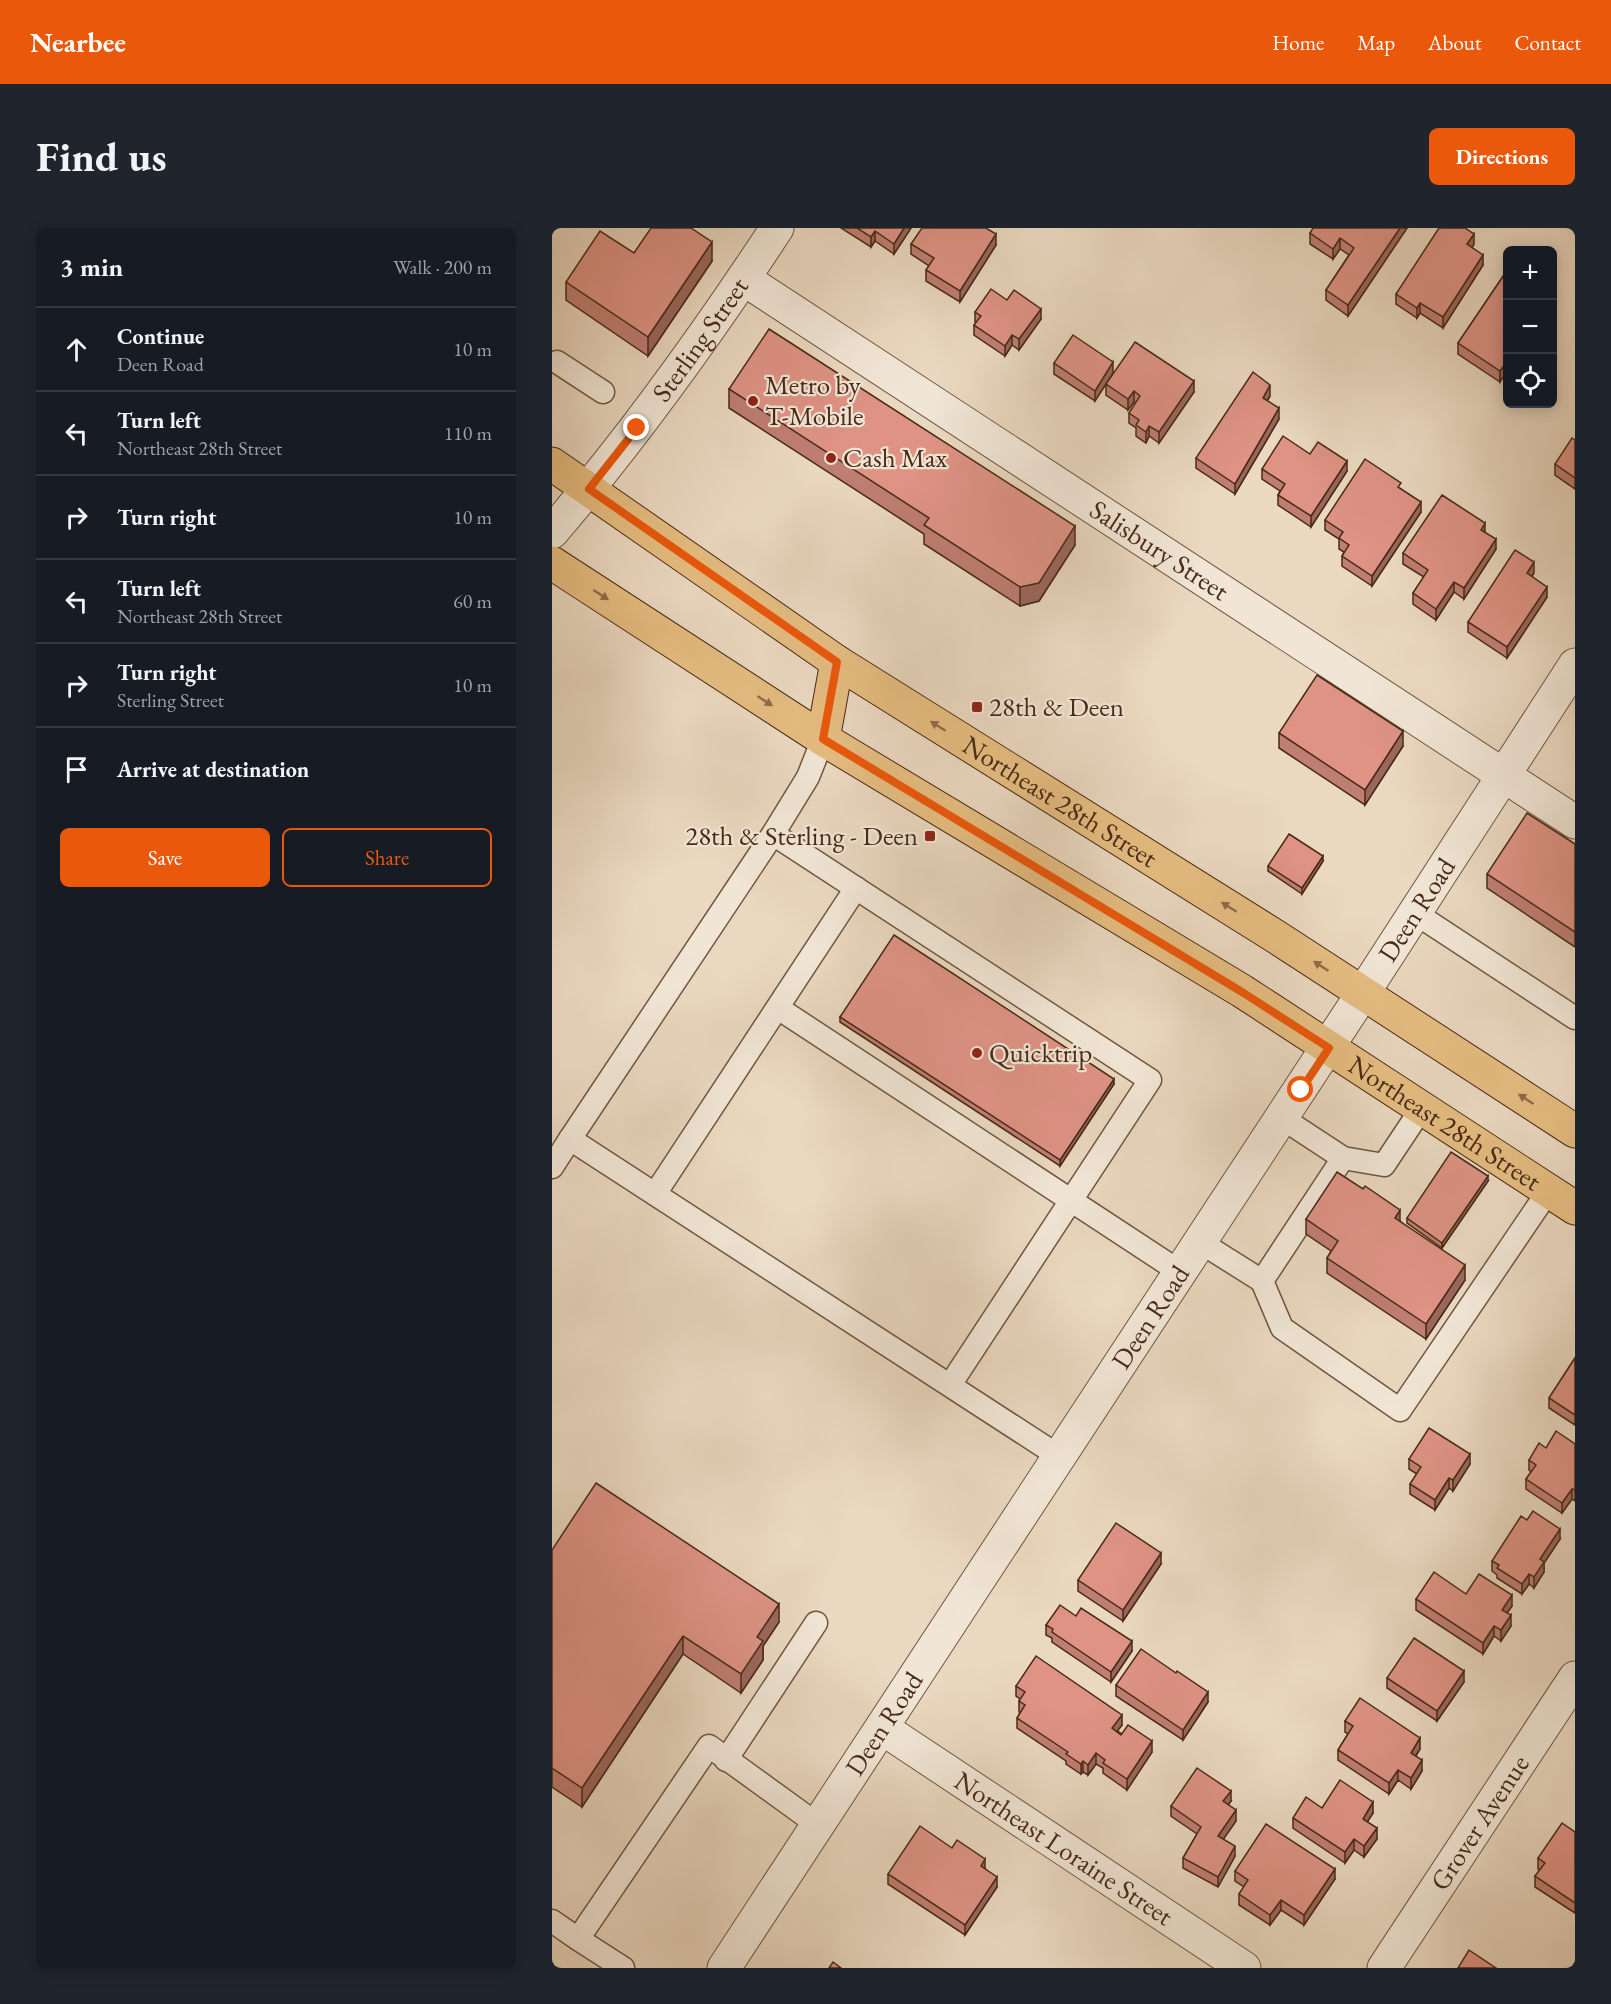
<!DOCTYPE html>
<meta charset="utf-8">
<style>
:root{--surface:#171b24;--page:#20242c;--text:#f1f3f6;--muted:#9ea1a6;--line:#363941;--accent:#ea580c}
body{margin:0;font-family:"EB Garamond",serif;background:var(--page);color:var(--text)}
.controls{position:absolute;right:18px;top:18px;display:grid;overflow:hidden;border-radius:9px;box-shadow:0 3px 15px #0003}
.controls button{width:54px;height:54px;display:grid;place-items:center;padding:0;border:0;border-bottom:2px solid var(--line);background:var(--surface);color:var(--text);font:30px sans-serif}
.stop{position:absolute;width:18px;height:18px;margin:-14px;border:4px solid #ea580c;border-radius:50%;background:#fff}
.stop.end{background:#ea580c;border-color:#fff;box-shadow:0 2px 6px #0008}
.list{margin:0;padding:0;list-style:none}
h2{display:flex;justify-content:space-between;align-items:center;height:78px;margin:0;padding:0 24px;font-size:26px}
h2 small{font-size:20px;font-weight:400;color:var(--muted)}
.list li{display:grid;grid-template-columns:39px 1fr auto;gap:18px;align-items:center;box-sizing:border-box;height:84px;padding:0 24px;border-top:2px solid var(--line)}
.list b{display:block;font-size:22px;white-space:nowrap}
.list p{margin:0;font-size:20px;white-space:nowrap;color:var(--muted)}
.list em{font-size:20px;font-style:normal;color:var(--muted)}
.actions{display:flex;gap:12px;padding:18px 24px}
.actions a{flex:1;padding:14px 0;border:2px solid var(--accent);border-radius:9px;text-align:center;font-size:21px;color:var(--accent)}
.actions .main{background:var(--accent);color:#fff}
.icon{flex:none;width:33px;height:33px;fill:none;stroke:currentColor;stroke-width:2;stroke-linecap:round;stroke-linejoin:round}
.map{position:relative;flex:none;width:1023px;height:1740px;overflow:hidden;border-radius:9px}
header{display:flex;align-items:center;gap:36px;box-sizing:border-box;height:84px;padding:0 30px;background:var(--accent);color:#fff}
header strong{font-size:28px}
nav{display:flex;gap:33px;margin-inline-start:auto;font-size:21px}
.intro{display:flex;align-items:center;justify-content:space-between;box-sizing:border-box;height:144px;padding:0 36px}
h1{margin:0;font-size:42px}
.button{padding:15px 27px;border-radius:9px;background:var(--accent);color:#fff;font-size:21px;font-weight:700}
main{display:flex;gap:36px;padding:0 36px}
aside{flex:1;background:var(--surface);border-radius:9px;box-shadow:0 3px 15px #0003}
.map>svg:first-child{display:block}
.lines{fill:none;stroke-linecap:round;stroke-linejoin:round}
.service-casing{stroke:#705641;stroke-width:25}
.minor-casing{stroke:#705641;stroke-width:35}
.tertiary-casing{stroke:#705641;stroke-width:35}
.primary-casing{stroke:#482a17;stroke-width:35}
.service{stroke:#f1e6d6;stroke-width:22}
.minor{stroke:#f1e6d6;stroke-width:33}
.tertiary{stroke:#f1e6d6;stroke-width:33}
.primary{stroke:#e5bc80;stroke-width:33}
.wall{fill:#bf7e72;stroke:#482a17;stroke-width:1.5}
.shaded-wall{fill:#9b675d;stroke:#482a17;stroke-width:1.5}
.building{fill:#de9385;stroke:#482a17;stroke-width:1.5}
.oneway{fill:#8f6c46}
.route{stroke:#ea580c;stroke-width:8}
.poi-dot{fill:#8f2418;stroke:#f1e6d6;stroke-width:2}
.labels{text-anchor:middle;stroke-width:4.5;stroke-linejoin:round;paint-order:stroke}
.street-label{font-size:27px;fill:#482a17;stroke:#f1e6d6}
.poi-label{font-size:27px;fill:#482a17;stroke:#f1e6d6;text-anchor:start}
</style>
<header>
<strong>Nearbee</strong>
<nav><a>Home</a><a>Map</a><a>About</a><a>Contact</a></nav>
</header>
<div class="intro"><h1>Find us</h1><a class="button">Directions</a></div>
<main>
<aside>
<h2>3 min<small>Walk · 200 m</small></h2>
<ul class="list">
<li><svg class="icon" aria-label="ahead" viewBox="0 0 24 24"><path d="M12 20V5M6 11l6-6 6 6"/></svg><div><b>Continue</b><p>Deen Road</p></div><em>10 m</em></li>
<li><svg class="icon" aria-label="left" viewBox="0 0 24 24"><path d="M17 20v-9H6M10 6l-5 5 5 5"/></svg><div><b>Turn left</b><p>Northeast 28th Street</p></div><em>110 m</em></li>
<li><svg class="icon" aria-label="right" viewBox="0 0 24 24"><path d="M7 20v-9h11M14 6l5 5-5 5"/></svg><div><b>Turn right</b></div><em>10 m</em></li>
<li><svg class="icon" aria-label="left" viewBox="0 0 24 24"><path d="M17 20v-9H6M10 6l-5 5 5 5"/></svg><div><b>Turn left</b><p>Northeast 28th Street</p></div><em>60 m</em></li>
<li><svg class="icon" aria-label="right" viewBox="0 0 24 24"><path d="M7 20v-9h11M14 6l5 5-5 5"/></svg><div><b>Turn right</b><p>Sterling Street</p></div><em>10 m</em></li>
<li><svg class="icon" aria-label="arrive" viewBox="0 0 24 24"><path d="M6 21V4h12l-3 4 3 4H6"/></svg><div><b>Arrive at destination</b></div></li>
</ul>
<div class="actions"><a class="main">Save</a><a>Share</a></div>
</aside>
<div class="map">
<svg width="1023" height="1740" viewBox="0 0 1023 1740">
<rect width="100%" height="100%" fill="#ead8c0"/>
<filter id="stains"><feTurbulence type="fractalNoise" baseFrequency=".00333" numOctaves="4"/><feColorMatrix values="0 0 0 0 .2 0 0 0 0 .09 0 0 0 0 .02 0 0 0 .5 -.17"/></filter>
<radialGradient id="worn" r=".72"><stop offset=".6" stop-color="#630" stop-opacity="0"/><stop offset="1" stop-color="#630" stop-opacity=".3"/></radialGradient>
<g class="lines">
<defs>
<g id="service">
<polyline points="5,134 51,164"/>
<polyline points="271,511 256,549 221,606 18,911 508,1229"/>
<polyline points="221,606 598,852 398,1157"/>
<polyline points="863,685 1023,790"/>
<polyline points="226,780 628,1044"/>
<polyline points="791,930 832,937 870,880"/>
<polyline points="0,939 18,911"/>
<polyline points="103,966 304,660"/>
<polyline points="648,1014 710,1053 791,930 730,890"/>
<polyline points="710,1053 730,1100 848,1182 997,962"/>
<polyline points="174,1532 264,1395"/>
<polyline points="0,1693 26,1711"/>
<polyline points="71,1740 26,1711 157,1518 266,1597"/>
</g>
<g id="minor">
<path id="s1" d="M 192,51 L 1023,594"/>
<path id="s2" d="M 0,304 C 82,208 156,105 225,0"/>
<path id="s3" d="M 811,765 L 1023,437"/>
<path id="s4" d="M 330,1500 L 692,1740"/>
<path id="s5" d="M 832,1740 L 1023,1450"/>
</g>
<g id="tertiary">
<path id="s6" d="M 172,1740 L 811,765"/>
</g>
<g id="primary">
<path id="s7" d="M 0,236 L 285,434 L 726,710 L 1023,903"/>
<path id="s8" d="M 0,335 L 271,511 L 690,763 L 1023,980"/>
<polyline points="271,511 285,434"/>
</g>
</defs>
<use href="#service" class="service-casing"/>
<use href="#minor" class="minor-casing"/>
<use href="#tertiary" class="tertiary-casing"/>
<use href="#primary" class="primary-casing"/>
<use href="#service" class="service"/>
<use href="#minor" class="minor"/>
<use href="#tertiary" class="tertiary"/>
<use href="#primary" class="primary"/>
</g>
<g class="wall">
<polygon points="289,0 359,0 342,26 323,13 319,19"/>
<polygon points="855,0 796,88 774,72 774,62 797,27 788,21 781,31 758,16 758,5"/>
<polygon points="359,16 444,17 408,74 374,53 374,42 377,38 359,26"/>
<polygon points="922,16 920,19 931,37 891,100 868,85 865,90 844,76 844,66"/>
<polygon points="82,25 160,33 96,128 14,72 14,54"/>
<polygon points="956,41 948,154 906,126 906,115"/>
<polygon points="455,72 489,91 467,122 460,117 453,128 422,107 422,97 424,95 423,94 423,84"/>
<polygon points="502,135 561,145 543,173 502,146"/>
<polygon points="554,156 642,164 607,215 597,208 594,215 584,208 584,200 577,195 577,185 584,175 582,174 576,182 554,167"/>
<polygon points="177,161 523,317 487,373 468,378 372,316 372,306 177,180"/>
<polygon points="718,168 715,173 727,191 683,266 644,240 644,230"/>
<polygon points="1023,212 1023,261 1003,247 1003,236"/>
<polygon points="758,226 795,243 759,299 726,277 726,267 728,263 710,251 710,241"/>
<polygon points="849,261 869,284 820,358 790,338 790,328 792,324 787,321 787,311 773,302 773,292"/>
<polygon points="933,304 944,321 912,371 902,364 884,392 861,376 861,365 872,349 851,336 851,325"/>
<polygon points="982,345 980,348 995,369 955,430 916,404 916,394"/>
<polygon points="727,505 851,518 813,577 727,520"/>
<polygon points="1023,616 1023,719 935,660 935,646"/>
<polygon points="771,633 750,666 716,643 716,638"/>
<polygon points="288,789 562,856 508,938 288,794"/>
<polygon points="936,953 890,1020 855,995 855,990"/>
<polygon points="754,991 848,993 913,1052 874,1111 775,1045 775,1030 779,1023 754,1006"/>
<polygon points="1023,1130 1023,1197 997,1180 997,1170"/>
<polygon points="1023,1216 1023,1273 1020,1271 1010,1285 974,1261 974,1251 979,1244 977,1242 977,1232 994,1220"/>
<polygon points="857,1231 918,1236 901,1263 897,1260 883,1282 858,1266 858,1256 865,1246 857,1241"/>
<polygon points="1008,1311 992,1335 992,1344 982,1360 977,1356 970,1366 945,1350 945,1347 940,1343 940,1333"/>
<polygon points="0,1322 227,1394 211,1418 211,1432 189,1465 131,1426 30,1579 0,1559"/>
<polygon points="609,1336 571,1393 526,1363 526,1352"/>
<polygon points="914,1366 960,1378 955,1385 959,1398 949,1413 942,1408 931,1426 864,1382 864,1371"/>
<polygon points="494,1397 580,1423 559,1454 500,1414 500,1410 494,1407"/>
<polygon points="835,1450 912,1454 885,1493 835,1460"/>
<polygon points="564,1457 656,1474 631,1512 564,1468"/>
<polygon points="464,1458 570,1497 565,1503 600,1524 575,1562 551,1545 551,1540 544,1536 536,1547 531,1544 529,1546 514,1536 514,1533 465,1500 465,1490 468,1485 467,1484 467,1473 468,1471 464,1468"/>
<polygon points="793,1493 868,1521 864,1528 870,1543 859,1561 846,1552 837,1566 786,1532 786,1522 796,1506 793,1504"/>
<polygon points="679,1573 676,1577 684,1593 671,1611 683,1628 666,1659 631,1640 631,1630 645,1606 619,1588 619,1578"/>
<polygon points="770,1580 821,1585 815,1594 825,1611 812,1629 802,1622 793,1635 741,1600 741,1590"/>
<polygon points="1023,1604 1023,1685 983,1659 983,1648 988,1642 986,1641 986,1630"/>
<polygon points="400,1620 433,1640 445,1659 413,1707 336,1656 336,1646"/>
<polygon points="683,1643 783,1651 752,1697 729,1682 718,1697 687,1677 687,1666 692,1659 683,1653"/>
</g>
<g class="shaded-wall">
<polygon points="352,0 359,0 342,26 342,16"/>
<polygon points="848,0 855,0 796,88 796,77"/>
<polygon points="323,3 323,13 319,19 319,9"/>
<polygon points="444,6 444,17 408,74 408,63"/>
<polygon points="922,6 922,16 915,27 915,16"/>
<polygon points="788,10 788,21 781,31 781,21"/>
<polygon points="160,14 160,33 96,128 96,109"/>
<polygon points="931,27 931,37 891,100 891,89"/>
<polygon points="1002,62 1002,72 1000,74 1000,64"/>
<polygon points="868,75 868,85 865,90 865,80"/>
<polygon points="489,81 489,91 467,122 467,111"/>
<polygon points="460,107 460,117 453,128 453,118"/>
<polygon points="956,132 956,142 948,154 948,143"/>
<polygon points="561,134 561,145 543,173 543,163"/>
<polygon points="642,153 642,164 607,215 607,204"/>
<polygon points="718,157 718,168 711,180 711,170"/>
<polygon points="582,163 582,174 576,182 576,171"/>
<polygon points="727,180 727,191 683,266 683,256"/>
<polygon points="597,198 597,208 594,215 594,204"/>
<polygon points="795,233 795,243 759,299 759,288"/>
<polygon points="869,274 869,284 820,358 820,348"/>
<polygon points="933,295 933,306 929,302"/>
<polygon points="523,298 523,317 487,373 468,378 468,359"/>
<polygon points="944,311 944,321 912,371 912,360"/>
<polygon points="982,334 982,345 975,355 975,345"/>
<polygon points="902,354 902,364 884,392 884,381"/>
<polygon points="995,359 995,369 955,430 955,419"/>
<polygon points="851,503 851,518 813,577 813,562"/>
<polygon points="771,628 771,633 750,666 750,660"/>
<polygon points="562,851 562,856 508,938 508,932"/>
<polygon points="936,948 936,953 890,1020 890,1015"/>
<polygon points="848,982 848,997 843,990"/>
<polygon points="913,1037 913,1052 874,1111 874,1096"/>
<polygon points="918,1226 918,1236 901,1263 901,1252"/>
<polygon points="897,1250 897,1260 883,1282 883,1272"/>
<polygon points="1020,1261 1020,1271 1010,1285 1010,1275"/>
<polygon points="1008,1301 1008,1311 992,1335 992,1344 982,1360 982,1349 988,1331"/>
<polygon points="609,1325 609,1336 571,1393 571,1382"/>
<polygon points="977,1346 977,1356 970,1366 970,1356"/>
<polygon points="960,1367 960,1378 950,1392 950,1382"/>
<polygon points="227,1376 227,1394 211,1418 211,1432 189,1465 189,1446 205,1409"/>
<polygon points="959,1387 959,1398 949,1413 949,1402"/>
<polygon points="942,1398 942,1408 931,1426 931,1415"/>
<polygon points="131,1408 131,1426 30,1579 30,1560"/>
<polygon points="580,1413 580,1423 559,1454 559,1444"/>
<polygon points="912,1443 912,1454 885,1493 885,1483"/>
<polygon points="656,1464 656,1474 631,1512 631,1502"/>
<polygon points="570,1487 570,1497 560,1510 560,1500"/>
<polygon points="868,1510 868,1521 859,1535 859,1525"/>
<polygon points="600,1513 600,1524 575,1562 575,1551"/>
<polygon points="544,1525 544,1536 536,1547 536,1537"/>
<polygon points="870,1532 870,1543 859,1561 859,1550"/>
<polygon points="531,1533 531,1544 529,1546 529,1536"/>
<polygon points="846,1542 846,1552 837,1566 837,1555"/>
<polygon points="679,1563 679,1573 671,1584 671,1573"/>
<polygon points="821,1574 821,1585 811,1601 811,1591"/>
<polygon points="684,1582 684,1593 666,1619 666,1608"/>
<polygon points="825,1600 825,1611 812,1629 812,1618"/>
<polygon points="802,1611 802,1622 793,1635 793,1624"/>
<polygon points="683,1618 683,1628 666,1659 666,1649"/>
<polygon points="433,1631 433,1642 429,1638"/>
<polygon points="783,1641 783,1651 752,1697 752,1687"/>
<polygon points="445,1649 445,1659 413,1707 413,1697"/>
<polygon points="729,1672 729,1682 718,1697 718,1687"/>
</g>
<g class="building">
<polygon points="99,0 139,0 160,14 96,109 14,54 48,3 82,25"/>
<polygon points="305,0 352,0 342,16 323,3 319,9"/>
<polygon points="370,0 434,0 444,6 408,63 374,42 382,30 359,16"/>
<polygon points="761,0 848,0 796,77 774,62 802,20 788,10 781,21 758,5"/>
<polygon points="887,0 913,0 922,6 915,16 931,27 891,89 868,75 865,80 844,66"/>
<polygon points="956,41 956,132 948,143 906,115"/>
<polygon points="439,61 455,72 462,62 489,81 467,111 460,107 453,118 422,97 429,88 423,84"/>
<polygon points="217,101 523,298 487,355 468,359 372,297 377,290 177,161"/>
<polygon points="521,107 561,134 543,163 502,135"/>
<polygon points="583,114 642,153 607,204 597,198 594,204 584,197 587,192 577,185 588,168 582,163 576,171 554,156"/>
<polygon points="701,144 718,157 711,170 727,180 683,256 644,230"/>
<polygon points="731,208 758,226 766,214 795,233 759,288 726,267 733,256 710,241"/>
<polygon points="1020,210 1023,212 1023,250 1003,236"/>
<polygon points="813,231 849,255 846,259 869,274 820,348 790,328 797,317 787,310 791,304 773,292"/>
<polygon points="890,267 933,295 929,302 944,311 912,360 902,354 884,381 861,365 876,342 851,325"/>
<polygon points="963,322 982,334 975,345 995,359 955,419 916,394"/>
<polygon points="765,447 851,503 813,562 727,505"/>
<polygon points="975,585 1023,616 1023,704 935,646"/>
<polygon points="737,606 771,628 750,660 716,638"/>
<polygon points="342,707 562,851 508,932 288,789"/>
<polygon points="899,924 936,948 890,1015 855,990"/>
<polygon points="785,944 811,961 813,958 848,982 843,990 913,1037 874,1096 775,1030 786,1013 754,991"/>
<polygon points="1023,1130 1023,1187 997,1170"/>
<polygon points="877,1200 918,1226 901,1252 897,1250 883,1272 858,1256 869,1239 857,1231"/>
<polygon points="1004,1203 1023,1216 1023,1262 1020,1261 1010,1275 974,1251 984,1237 977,1232 987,1215 994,1220"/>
<polygon points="44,1255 227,1376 205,1409 211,1413 189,1446 131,1408 30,1560 0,1540 0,1322"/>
<polygon points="981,1283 1008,1301 988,1331 992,1334 982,1349 977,1346 970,1356 945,1340 947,1337 940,1333 969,1288 975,1292"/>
<polygon points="564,1295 609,1325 571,1382 526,1352"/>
<polygon points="882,1344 914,1366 927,1346 960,1367 950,1382 959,1387 949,1402 942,1398 931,1415 864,1371"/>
<polygon points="508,1377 524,1388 529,1380 580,1413 559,1444 500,1404 501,1401 494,1397"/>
<polygon points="862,1410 912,1443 885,1483 835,1450"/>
<polygon points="589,1421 624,1445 625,1443 656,1464 631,1502 564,1457"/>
<polygon points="484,1428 570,1487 560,1500 569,1507 576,1497 600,1513 575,1551 551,1535 553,1532 544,1525 536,1537 531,1533 529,1536 514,1526 516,1524 465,1490 473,1477 467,1473 473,1464 464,1458"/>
<polygon points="808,1470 868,1510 859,1525 870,1532 859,1550 846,1542 837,1555 786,1522 801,1498 793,1493"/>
<polygon points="645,1540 679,1563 671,1573 684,1582 666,1608 683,1618 666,1649 631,1630 649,1599 619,1578"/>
<polygon points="788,1552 821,1574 811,1591 825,1600 812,1618 802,1611 793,1624 741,1590 754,1569 770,1580"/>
<polygon points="1010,1595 1023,1604 1023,1675 983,1648 993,1635 986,1630"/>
<polygon points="714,1596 783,1641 752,1687 729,1672 718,1687 687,1666 696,1652 683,1643"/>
<polygon points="368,1598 400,1620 405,1612 433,1631 429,1638 445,1649 413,1697 336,1646"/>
<polygon points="917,1722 944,1740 906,1740"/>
<polygon points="281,1734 289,1740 277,1740"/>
</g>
<defs><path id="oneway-solid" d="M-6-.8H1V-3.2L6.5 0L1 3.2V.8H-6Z" transform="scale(1.5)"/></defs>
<g class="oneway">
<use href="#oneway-solid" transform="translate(49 367) rotate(33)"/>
<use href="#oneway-solid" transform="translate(213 473) rotate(33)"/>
<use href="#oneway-solid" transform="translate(386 498) rotate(-148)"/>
<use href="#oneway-solid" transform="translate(677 679) rotate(-148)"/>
<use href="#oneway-solid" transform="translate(769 738) rotate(-147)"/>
<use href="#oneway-solid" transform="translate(974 871) rotate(-147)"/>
</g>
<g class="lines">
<polyline class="route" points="85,200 37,261 285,434 271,511 690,764 777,820 749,862"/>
</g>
<g class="poi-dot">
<circle cx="201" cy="173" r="6"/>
<circle cx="279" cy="230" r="6"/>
<rect x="419" y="473" width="12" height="12" rx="3"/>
<rect x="372" y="602" width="12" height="12" rx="3"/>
<circle cx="425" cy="825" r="6"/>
</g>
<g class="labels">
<g class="street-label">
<text dy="9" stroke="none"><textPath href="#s2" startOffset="243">Sterling Street</textPath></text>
<text dy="9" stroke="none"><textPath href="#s1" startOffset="496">Salisbury Street</textPath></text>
<text dy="9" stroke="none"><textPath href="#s7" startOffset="610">Northeast 28th Street</textPath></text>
<text dy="9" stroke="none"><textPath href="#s3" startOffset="99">Deen Road</textPath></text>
<text dy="9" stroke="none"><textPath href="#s8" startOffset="1054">Northeast 28th Street</textPath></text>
<text dy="9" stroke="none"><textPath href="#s6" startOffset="778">Deen Road</textPath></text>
<text dy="9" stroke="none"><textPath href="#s6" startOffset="292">Deen Road</textPath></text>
<text dy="9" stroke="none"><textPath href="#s5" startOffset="174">Grover Avenue</textPath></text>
<text dy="9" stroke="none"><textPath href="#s4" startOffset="218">Northeast Loraine Street</textPath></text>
</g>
<g class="poi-label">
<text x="213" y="166">Metro by<tspan x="213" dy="31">T-Mobile</tspan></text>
<text x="291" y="239">Cash Max</text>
<text x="437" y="488">28th &amp; Deen</text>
<text x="366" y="617" text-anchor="end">28th &amp; Sterling - Deen</text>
<text x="437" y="834">Quicktrip</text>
</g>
</g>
<rect width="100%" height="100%" filter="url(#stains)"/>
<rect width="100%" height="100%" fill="url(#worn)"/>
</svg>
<div class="controls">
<button>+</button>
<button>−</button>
<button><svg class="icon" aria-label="locate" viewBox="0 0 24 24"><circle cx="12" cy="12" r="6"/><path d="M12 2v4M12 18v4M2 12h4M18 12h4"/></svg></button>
</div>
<div class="stop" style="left:749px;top:862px"></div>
<div class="stop end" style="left:85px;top:200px"></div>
</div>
</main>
